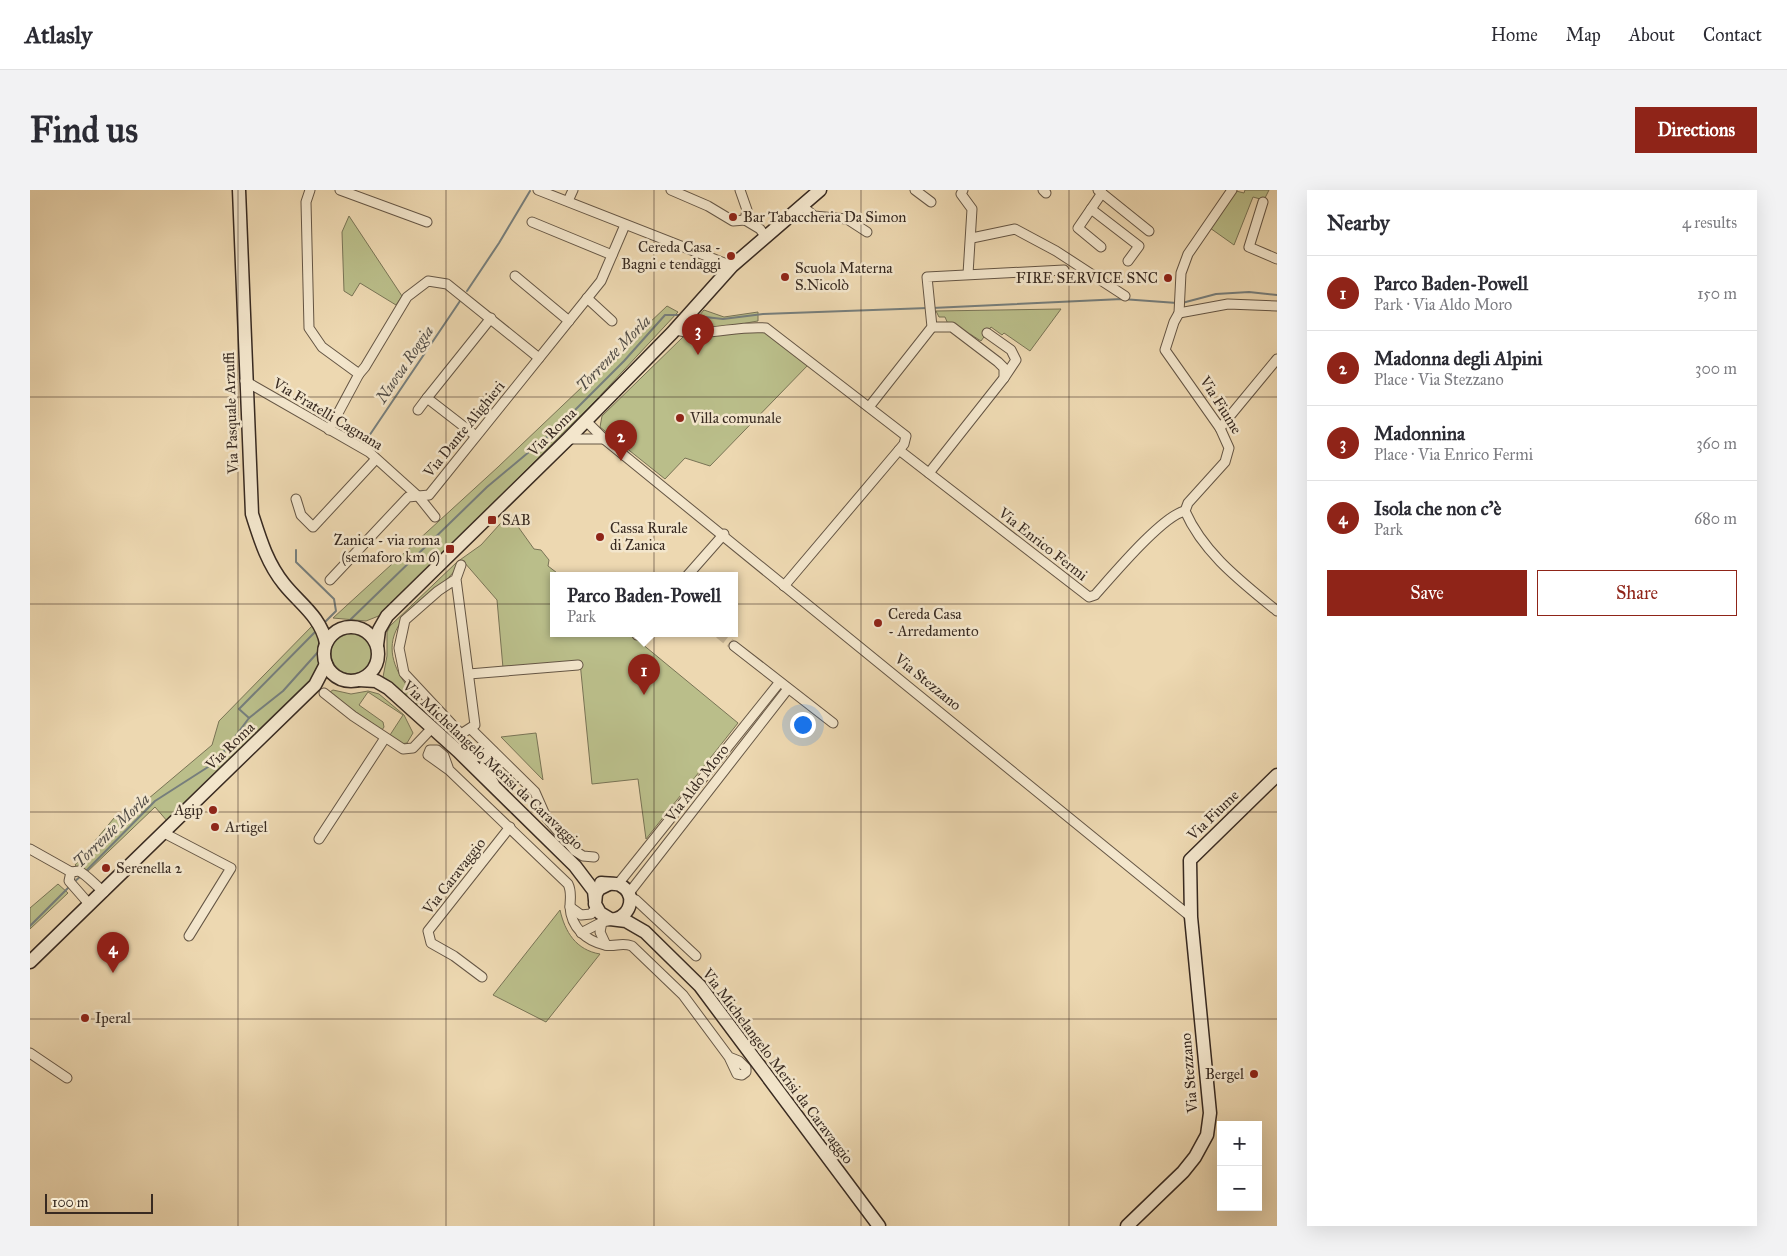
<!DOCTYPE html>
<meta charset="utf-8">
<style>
:root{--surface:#fff;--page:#f2f2f3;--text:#2b2b33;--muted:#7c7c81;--line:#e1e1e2;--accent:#8f2418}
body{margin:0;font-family:"IM FELL Great Primer",serif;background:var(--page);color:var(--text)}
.controls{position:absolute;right:15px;bottom:15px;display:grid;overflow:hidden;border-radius:0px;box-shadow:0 5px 20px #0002}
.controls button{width:45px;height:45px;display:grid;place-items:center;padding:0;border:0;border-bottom:1px solid var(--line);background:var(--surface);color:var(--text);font:25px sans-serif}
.scale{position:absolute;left:15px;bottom:12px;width:108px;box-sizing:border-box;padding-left:5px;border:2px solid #382a21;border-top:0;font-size:14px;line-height:18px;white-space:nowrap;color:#382a21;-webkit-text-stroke:4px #f3e6cc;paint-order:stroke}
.you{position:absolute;left:772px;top:534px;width:18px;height:18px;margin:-12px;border:4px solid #fff;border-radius:50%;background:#1a73e8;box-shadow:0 0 0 8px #1a73e833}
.badge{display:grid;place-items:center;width:32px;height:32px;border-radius:50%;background:var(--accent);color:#fff;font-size:16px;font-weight:700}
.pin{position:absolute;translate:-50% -41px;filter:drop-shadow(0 1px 2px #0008)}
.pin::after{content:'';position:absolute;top:26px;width:18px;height:15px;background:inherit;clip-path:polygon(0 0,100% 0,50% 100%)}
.popup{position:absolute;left:520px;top:382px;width:188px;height:65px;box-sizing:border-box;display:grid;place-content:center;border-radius:0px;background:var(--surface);filter:drop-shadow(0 1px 4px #0005);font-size:16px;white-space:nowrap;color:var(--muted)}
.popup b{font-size:19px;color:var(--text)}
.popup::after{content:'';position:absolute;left:50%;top:100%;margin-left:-10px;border:10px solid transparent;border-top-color:var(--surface)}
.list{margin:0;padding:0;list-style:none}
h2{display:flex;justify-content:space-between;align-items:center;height:65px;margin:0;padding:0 20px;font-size:21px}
h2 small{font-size:16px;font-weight:400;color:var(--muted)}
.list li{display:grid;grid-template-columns:32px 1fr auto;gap:15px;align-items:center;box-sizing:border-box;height:75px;padding:0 20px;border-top:1px solid var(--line)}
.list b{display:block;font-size:19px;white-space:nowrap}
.list p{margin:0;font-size:16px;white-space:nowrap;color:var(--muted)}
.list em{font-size:16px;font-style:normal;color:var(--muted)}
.actions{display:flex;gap:10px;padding:15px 20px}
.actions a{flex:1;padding:11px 0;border:1px solid var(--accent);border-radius:0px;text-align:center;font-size:18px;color:var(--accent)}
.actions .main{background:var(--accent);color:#fff}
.map{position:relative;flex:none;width:1247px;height:1036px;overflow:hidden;border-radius:0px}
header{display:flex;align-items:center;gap:30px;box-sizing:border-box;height:70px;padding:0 25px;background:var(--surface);border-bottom:1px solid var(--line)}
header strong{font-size:24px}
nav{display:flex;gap:28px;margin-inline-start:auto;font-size:18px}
.intro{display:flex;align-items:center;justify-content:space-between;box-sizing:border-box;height:120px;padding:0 30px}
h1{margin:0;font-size:35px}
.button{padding:12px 22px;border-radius:0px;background:var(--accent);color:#fff;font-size:18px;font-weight:700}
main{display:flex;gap:30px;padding:0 30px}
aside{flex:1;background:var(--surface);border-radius:0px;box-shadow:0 5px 20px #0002}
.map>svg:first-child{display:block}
.green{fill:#babe8a;stroke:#797456}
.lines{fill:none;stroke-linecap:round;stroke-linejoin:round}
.stream{stroke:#767e7c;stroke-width:2}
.street-tunnel{stroke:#c9b594;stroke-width:9;stroke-dasharray:9 4.5;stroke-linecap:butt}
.street-casing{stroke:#655645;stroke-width:11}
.secondary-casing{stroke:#382a21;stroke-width:15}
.street{stroke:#f3e6cc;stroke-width:9}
.secondary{stroke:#f3e6cc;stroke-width:12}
.grid{fill:none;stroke:#382a21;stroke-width:1;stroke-opacity:0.55}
.poi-dot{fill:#8f2418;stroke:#f3e6cc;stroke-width:2}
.labels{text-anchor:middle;stroke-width:5;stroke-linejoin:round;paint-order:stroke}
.poi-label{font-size:15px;fill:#382a21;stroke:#f3e6cc;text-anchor:start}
.street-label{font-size:15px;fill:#382a21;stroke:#f3e6cc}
.water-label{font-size:16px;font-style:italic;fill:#524d47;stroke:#f3e6cc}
</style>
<header>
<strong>Atlasly</strong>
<nav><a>Home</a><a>Map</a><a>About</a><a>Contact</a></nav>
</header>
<div class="intro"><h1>Find us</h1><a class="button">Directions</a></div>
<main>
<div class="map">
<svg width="1247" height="1036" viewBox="0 0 1247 1036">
<rect width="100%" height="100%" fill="#edd8b1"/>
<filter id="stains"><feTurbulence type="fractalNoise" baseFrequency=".004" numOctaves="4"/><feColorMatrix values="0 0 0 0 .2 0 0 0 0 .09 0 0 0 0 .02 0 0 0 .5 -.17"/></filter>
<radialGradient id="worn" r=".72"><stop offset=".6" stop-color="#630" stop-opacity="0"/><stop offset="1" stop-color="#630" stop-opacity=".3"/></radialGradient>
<g class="green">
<polygon points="1215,0 1239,0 1234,10 1223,7 1204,55 1180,38 1206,1 1214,3"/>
<polygon points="319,26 372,106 366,115 330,93 322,106 314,101 312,42"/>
<polygon points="637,116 648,122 566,210 351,425 336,431 303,428 468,277"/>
<polygon points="1031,119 1000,161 974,143 972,145 961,137 951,151 940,144 938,147 918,134 915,127 909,127 906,121"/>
<path d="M 674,120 L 694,127 L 728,122 L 728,131 C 707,134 683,143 661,135 Z"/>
<polygon points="734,141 779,174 680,276 655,268 635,289 570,237 572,226 653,147"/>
<path d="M 479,324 L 504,359 L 511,360 L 519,370 L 518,376 L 531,386 L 524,386 L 524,444 L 600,444 L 708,533 L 616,649 L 608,589 L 562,594 L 550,472 L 473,478 L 467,410 L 434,372 C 425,379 421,386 413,393 C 399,405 382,417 371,432 C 338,478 405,525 434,551 L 430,555 L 360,497 L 353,487 L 357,466 L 357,442 L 360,436 L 427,372 L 451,355 Z"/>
<polygon points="285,433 293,442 292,468 287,485 138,632 125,617 55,684 45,675 84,628 112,614 182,555 189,531"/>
<circle cx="322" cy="463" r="21"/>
<polygon points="303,500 321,504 338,501 349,504 374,525 383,543 377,553 370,554 360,545 373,525 338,502 329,515 353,532 354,537 352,540 298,503"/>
<polygon points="506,543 513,590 471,547"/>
<polygon points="28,694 38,703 0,739 0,718"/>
<path d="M 530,720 C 535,742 546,760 570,764 L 516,832 L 463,805 Z"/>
</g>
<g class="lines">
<g class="stream">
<polyline points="437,101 469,53 500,1"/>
<polyline points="1152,113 1186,104 1219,102 1247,105"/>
<polyline points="902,118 1092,109 1147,113"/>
<polyline points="666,126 693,129 733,124 898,118"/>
<polyline points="337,249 430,111"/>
<polyline points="266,360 266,372 304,409 306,421 296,431"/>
<polyline points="318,432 457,297 524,241 594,171 635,125 651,125"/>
<polyline points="219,528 209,519 287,440"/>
<polyline points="55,682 125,611 178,577 192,564 219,528 253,501 288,462"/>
<polyline points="44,692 52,685"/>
<polyline points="0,736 39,697"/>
</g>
<polyline class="street-tunnel" points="689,444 704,456"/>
<defs>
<g id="street">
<polyline points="280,0 276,12 279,138 292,157 329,184"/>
<polyline points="310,0 397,32"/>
<polyline points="508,0 702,76"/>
<polyline points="641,0 678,16 703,31 715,30 730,39 735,46"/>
<polyline points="710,0 717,20 715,30"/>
<polyline points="885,0 901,12"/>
<polyline points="933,0 931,4 942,19 938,84"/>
<polyline points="1013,0 1016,3"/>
<polyline points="1068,0 1119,41"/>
<path d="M 1202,0 L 1158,64 L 1151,83 L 1149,123 L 1144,132 L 1135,160 L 1190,238 L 1199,258 L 1195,272 L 1158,313 L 1155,321 C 1174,364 1212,392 1247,421"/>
<polyline points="1072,3 1061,19 1109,56 1098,71"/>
<polyline points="538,11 543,0"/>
<polyline points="1233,12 1219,57 1247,69"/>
<polyline points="771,15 784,26 817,29 837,42"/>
<polyline points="1061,19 1048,38 1071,57"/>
<polyline points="502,32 582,65"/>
<polyline points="942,48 985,39 1026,61 1095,106"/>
<polyline points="485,86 539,131"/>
<polyline points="557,108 582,131"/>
<polyline points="1149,123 1198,114 1247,116"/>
<path d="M 644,140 C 676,148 705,135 736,138 L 876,246 L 874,254 L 869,260 L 754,396"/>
<polyline points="957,143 981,160 986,170 974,188"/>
<polyline points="215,191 339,262 389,307 405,327"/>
<polyline points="839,217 902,137 897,87 1034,80"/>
<polyline points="388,220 397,208"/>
<polyline points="556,231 574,249 1161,727"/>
<polyline points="1190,238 1247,169"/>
<polyline points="299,240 329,184 335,177 377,107 398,91 417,94 509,168"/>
<polyline points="446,246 397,208 461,128"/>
<polyline points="538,249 574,249"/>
<path d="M 869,260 L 1059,407 L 1065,405 C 1082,386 1133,325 1155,321"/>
<polyline points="899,283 974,188 974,178 968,172 922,137 902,137"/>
<polyline points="266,309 271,325 283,337 346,269"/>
<polyline points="657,386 694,344"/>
<polyline points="426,389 445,535 431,544 374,483 369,458 375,430 408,401 426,389 431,375"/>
<polyline points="300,390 378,307 399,305 571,91 595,35"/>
<polyline points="607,445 608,444"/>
<polyline points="704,456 803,533"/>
<polyline points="439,484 548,475"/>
<polyline points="294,503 323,526 373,559 383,558 402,538"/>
<polyline points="441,539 505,602 516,627 545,661 553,666 564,667"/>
<polyline points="463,561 457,566 454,576 464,593"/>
<path d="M 432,564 C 444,569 449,568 459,561"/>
<path d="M 419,580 L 414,566 L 407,560 L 400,560 L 398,565 L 419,580 L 538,694 C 542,702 540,708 540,717 C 541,737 556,751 575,755 C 585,757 592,752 602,756 L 653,805 L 699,867 L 707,884 L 712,885 L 716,882 L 716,878 L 709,871 L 699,867"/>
<polyline points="134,643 201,678 159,746"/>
<polyline points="289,649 355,548"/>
<polyline points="0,659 41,682"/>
<polyline points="588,694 749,493"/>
<polyline points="599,703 757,500"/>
<polyline points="600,707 606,710 666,766"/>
<path d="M 60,715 L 39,691 L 41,682 L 49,681 C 58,686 65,695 74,702"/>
<polyline points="540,717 551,725 561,724 566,718"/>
<polyline points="572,732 570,742 576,755"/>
<polyline points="551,743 572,732 583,730"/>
<polyline points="452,787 424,766 401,753 398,741 480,637"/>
<polyline points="0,863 37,888"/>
</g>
<g id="secondary">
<path d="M 209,0 L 222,324 C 230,349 237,373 254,394 C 269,413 291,427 296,453"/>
<circle cx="321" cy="464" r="27"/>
<polyline points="347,455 349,440 357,426 538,249 642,143 702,76 790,0"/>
<polyline points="329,490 346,491 358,498 428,561 545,676 564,701 565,710"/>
<path d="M 571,693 C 577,694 585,693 590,695 C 607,704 601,724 586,729"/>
<polyline points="579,694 569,699 566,704 565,714 570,723 580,729 596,731 615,742 670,796 849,1036"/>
<polyline points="0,772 285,495 296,474"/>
<polyline points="1097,1036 1153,982 1165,967 1177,945 1180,923 1161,727 1160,670 1247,585"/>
</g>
</defs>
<use href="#street" class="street-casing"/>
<use href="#secondary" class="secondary-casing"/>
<use href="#street" class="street"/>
<use href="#secondary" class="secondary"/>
</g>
<path class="grid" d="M 208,0 L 208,1036M 416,0 L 416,1036M 624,0 L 624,1036M 831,0 L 831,1036M 1039,0 L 1039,1036M 0,207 L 1247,207M 0,414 L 1247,414M 0,622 L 1247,622M 0,829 L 1247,829"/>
<g class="poi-dot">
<circle cx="703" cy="27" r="5"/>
<circle cx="701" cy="66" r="5"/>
<circle cx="755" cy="87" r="5"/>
<circle cx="1138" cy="88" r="5"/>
<circle cx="650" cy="228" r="5"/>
<rect x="457" y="325" width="10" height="10" rx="2.5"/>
<circle cx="570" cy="347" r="5"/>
<rect x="415" y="354" width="10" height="10" rx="2.5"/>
<circle cx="848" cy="433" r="5"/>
<circle cx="183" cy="620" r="5"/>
<circle cx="185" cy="637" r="5"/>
<circle cx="76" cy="678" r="5"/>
<circle cx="55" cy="828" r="5"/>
<circle cx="1224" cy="884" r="5"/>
</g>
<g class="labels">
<g class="poi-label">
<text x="713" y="32">Bar Tabaccheria Da Simon</text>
<text x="691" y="62" text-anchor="end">Cereda Casa -<tspan x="691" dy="17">Bagni e tendaggi</tspan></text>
<text x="765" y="83">Scuola Materna<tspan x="765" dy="17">S.Nicolò</tspan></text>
<text x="1128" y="93" text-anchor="end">FIRE SERVICE SNC</text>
<text x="660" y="233">Villa comunale</text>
<text x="472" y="335">SAB</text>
<text x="580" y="343">Cassa Rurale<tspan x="580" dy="17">di Zanica</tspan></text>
<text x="410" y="355" text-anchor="end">Zanica - via roma<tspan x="410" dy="17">(semaforo km 6)</tspan></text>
<text x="858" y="429">Cereda Casa<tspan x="858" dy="17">- Arredamento</tspan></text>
<text x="173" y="625" text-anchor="end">Agip</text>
<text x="195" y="642">Artigel</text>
<text x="86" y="683">Serenella 2</text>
<text x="65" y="833">Iperal</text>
<text x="1214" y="889" text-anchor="end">Bergel</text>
</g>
<g class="street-label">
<text transform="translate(1191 215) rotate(58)" y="5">Via Fiume</text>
<text transform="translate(201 223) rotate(-92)" y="5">Via Pasquale Arzuffi</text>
<text transform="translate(298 224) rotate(31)" y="5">Via Fratelli Cagnana</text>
<text transform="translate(434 239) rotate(-51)" y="5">Via Dante Alighieri</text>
<text transform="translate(522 242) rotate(-45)" y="5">Via Roma</text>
<text transform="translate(1013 354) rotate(38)" y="5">Via Enrico Fermi</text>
<text transform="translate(898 492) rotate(39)" y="5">Via Stezzano</text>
<text transform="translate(200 556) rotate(-44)" y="5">Via Roma</text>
<text transform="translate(463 575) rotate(43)" y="5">Via Michelangelo Merisi da Caravaggio</text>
<text transform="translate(667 593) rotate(-52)" y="5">Via Aldo Moro</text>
<text transform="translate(1183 625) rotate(-44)" y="5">Via Fiume</text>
<text transform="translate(424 686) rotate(-52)" y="5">Via Caravaggio</text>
<text transform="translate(748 876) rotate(53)" y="5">Via Michelangelo Merisi da Caravaggio</text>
<text transform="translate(1159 883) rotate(-95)" y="5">Via Stezzano</text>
</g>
<g class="water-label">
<text transform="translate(583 163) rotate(-46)" y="6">Torrente Morla</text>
<text transform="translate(374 174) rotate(-56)" y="6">Nuova Roggia</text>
<text transform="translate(81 640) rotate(-44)" y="6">Torrente Morla</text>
</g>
</g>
<rect width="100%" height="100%" filter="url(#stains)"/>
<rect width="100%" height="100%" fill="url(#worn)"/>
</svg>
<div class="controls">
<button>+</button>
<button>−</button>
</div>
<div class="scale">100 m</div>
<div class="you"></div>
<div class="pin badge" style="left:614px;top:505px">1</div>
<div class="popup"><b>Parco Baden-Powell</b>Park</div>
<div class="pin badge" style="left:591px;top:271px">2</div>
<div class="pin badge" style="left:668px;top:165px">3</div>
<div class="pin badge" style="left:83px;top:783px">4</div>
</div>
<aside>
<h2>Nearby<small>4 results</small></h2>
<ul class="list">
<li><span class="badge">1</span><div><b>Parco Baden-Powell</b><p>Park · Via Aldo Moro</p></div><em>150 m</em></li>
<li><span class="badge">2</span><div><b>Madonna degli Alpini</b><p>Place · Via Stezzano</p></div><em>300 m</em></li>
<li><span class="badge">3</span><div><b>Madonnina</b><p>Place · Via Enrico Fermi</p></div><em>360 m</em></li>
<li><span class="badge">4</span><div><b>Isola che non c'è</b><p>Park</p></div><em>680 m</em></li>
</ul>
<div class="actions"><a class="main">Save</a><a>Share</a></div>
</aside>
</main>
